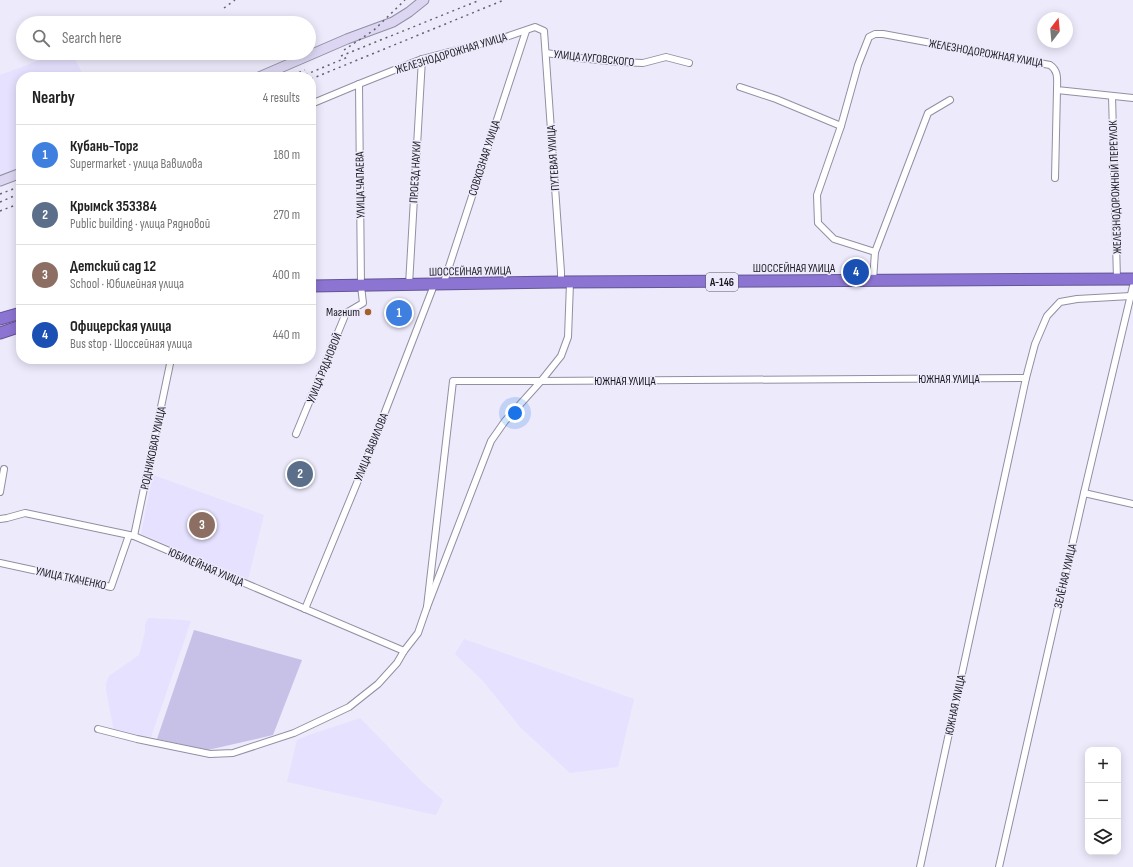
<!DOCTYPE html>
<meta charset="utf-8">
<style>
:root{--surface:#fff;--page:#f2f2f2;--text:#222;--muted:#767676;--line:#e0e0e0;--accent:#111827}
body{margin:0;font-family:"Sofia Sans Condensed",sans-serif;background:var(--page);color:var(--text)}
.controls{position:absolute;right:12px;bottom:12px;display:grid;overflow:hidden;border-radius:8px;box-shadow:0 2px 10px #0003}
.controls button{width:36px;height:36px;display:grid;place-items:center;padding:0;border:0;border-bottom:1px solid var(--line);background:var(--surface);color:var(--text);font:20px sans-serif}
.compass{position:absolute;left:1037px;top:12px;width:36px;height:36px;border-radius:50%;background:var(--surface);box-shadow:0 2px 10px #0003;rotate:16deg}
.you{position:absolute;left:515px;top:413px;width:14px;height:14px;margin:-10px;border:3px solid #fff;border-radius:50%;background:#1a73e8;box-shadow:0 0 0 6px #1a73e833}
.badge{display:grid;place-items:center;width:26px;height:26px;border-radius:50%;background:var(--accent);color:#fff;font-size:13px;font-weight:700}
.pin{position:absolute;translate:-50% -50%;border:2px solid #fff;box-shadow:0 1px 4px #0006}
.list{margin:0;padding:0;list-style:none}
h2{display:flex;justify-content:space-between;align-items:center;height:52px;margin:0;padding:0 16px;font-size:17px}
h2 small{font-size:13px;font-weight:400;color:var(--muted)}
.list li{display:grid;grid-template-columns:26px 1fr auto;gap:12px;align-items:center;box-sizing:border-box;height:60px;padding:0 16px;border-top:1px solid var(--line)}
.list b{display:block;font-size:15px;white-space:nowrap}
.list p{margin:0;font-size:13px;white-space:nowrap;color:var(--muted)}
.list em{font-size:13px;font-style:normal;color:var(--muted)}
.icon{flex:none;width:22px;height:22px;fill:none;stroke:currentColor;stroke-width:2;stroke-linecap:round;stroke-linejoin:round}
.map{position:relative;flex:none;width:1133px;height:867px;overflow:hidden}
.search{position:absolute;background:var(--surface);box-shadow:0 2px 10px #0003;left:16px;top:16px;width:300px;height:44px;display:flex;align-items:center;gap:10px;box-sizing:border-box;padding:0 14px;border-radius:22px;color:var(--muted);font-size:15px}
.panel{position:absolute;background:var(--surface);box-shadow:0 2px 10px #0003;left:16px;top:72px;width:300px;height:292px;border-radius:16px}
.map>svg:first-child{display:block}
.built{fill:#e6e1fe}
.green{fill:#c7c0e7}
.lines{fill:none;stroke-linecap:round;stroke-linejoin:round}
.street-casing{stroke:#928fa3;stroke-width:8}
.secondary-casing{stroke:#928fa3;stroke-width:11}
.highway-casing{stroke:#645594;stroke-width:13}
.street{stroke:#fff;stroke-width:6}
.secondary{stroke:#dcd6f2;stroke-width:9}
.highway{stroke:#8c75d2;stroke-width:11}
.rail{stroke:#63616c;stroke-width:1.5;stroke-dasharray:2 4;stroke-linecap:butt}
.poi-dot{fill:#a3602d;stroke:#edeafc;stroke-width:1.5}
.labels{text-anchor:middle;stroke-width:3;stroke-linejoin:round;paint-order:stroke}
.shield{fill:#edeafc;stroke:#5a5863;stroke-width:1}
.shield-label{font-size:11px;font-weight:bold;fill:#1b1a21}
.street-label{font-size:12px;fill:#1b1a21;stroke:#edeafc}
.poi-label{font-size:12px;fill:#1b1a21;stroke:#edeafc;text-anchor:end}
</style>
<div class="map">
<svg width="1133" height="867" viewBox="0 0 1133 867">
<rect width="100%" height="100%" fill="#edeafc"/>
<g class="built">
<polygon points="59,53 72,53 84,77 21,77 21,169 0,177 0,75"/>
<polygon points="153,475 264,515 248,579 141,534"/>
<polygon points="148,618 183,620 191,621 151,737 133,737 114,731 106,690 106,684 109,676 139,655 145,632 145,625"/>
<polygon points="464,639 634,699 618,767 570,773 521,728 483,681 455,654"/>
<polygon points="360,718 423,783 443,800 436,815 287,782 297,740 309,735"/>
</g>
<polygon class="green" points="194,630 302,660 273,735 208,750 157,739"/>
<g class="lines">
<defs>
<g id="street">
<polyline points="546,53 579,58 619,62 643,63 666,57 689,63"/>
<polyline points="740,87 776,99 841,126 817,195 818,223 834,239 875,252"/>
<polyline points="1112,96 1117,279"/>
<polyline points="311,104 359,84 422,59 503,38 535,27 544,31 561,272 561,282"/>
<path d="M 841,126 L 858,65 L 869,37 L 875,34 L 883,34 L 1050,65 C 1059,71 1057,80 1057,90 L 1133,98"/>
<polyline points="1055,178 1057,90"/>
<polyline points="873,280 875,252 928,113 950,100"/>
<polyline points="409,285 422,59"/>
<polyline points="443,285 526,31"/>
<polyline points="296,434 346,313 363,303 361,286 359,84"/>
<polyline points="0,492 4,469"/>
<polyline points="1084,493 1133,504"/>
<polyline points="0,519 7,518 25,513 134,536 404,651"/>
<polyline points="134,536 171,359"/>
<polyline points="0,563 111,587 129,535"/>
<polyline points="427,607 453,381 541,381 1026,378"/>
<polyline points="305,609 366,461 434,285"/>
<polyline points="98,729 137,739 210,754 233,753 294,733 349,707 378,684 397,663 404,651 418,633 427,607 491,441 505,421 541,381 561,356 568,337 570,283"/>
<polyline points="920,867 1026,378 1035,344 1047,316 1060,302 1077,299 1131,296"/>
<polyline points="999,867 1084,493 1133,286"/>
</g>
<g id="secondary">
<polyline points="259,77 347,39 393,22 409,12 424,0"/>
<polyline points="0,181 21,173"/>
</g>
<g id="highway">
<polyline points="311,286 561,282 1133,279"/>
<polyline points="0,319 21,313"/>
<polyline points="0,333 21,326"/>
</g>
</defs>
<use href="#street" class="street-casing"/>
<use href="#secondary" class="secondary-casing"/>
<use href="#highway" class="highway-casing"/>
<use href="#street" class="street"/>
<use href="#secondary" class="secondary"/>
<use href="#highway" class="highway"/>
<g class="rail">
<polyline points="224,8 235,0"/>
<polyline points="344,50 374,30 405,0"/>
<polyline points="341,56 480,0"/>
<polyline points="288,77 305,70"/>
<polyline points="300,77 348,57"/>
<polyline points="311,79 504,0"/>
<polyline points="0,194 21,186"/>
<polyline points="0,202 21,193"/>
<polyline points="0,211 21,203"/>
</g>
</g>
<circle class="poi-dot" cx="368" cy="312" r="4"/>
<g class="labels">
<rect class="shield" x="706" y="273" width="32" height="18" rx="3"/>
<g class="shield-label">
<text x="722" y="286">А-146</text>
</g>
<g class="street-label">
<text transform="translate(451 53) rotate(-17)" y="4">ЖЕЛЕЗНОДОРОЖНАЯ УЛИЦА</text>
<text transform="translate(986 53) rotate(10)" y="4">ЖЕЛЕЗНОДОРОЖНАЯ УЛИЦА</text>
<text transform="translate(594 58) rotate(6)" y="4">УЛИЦА ЛУГОВСКОГО</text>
<text transform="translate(484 158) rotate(-72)" y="4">СОВХОЗНАЯ УЛИЦА</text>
<text transform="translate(553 158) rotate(-94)" y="4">ПУТЕВАЯ УЛИЦА</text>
<text transform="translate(415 172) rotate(-87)" y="4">ПРОЕЗД НАУКИ</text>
<text transform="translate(360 185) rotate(-91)" y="4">УЛИЦА ЧАПАЕВА</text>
<text transform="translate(1115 187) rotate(-92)" y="4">ЖЕЛЕЗНОДОРОЖНЫЙ ПЕРЕУЛОК</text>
<text x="794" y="272">ШОССЕЙНАЯ УЛИЦА</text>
<text transform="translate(470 271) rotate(-1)" y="4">ШОССЕЙНАЯ УЛИЦА</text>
<text transform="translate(324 368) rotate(-68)" y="4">УЛИЦА РЯДНОВОЙ</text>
<text x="949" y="383">ЮЖНАЯ УЛИЦА</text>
<text x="625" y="385">ЮЖНАЯ УЛИЦА</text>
<text transform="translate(371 447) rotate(-68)" y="4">УЛИЦА ВАВИЛОВА</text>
<text transform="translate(153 448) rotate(-78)" y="4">РОДНИКОВАЯ УЛИЦА</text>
<text transform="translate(206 567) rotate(23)" y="4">ЮБИЛЕЙНАЯ УЛИЦА</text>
<text transform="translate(1065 576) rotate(-77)" y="4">ЗЕЛЁНАЯ УЛИЦА</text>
<text transform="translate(71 578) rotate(12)" y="4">УЛИЦА ТКАЧЕНКО</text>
<text transform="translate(955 705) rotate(-78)" y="4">ЮЖНАЯ УЛИЦА</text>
</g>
<g class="poi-label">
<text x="360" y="316">Магнит</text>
</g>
</g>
</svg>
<div class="controls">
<button>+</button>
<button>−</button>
<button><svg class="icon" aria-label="layers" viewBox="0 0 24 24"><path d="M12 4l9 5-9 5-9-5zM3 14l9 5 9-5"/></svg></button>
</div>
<svg class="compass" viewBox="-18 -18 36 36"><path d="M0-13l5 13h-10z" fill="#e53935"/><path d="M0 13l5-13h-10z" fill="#767676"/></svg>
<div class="you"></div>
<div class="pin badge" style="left:399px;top:313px;background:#3f7fe0">1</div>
<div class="pin badge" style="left:300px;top:474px;background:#5c6f8a">2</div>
<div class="pin badge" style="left:202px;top:525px;background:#8d6e63">3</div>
<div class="pin badge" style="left:856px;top:272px;background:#1a4fb4">4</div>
<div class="search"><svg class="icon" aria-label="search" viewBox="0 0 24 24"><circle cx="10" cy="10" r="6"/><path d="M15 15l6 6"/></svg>Search here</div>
<section class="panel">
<h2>Nearby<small>4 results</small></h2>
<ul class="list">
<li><span class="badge" style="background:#3f7fe0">1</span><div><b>Кубань-Торг</b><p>Supermarket · улица Вавилова</p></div><em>180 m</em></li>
<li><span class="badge" style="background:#5c6f8a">2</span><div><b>Крымск 353384</b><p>Public building · улица Рядновой</p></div><em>270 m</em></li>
<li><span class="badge" style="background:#8d6e63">3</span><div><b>Детский сад 12</b><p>School · Юбилейная улица</p></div><em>400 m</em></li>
<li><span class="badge" style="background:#1a4fb4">4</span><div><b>Офицерская улица</b><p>Bus stop · Шоссейная улица</p></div><em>440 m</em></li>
</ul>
</section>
</div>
